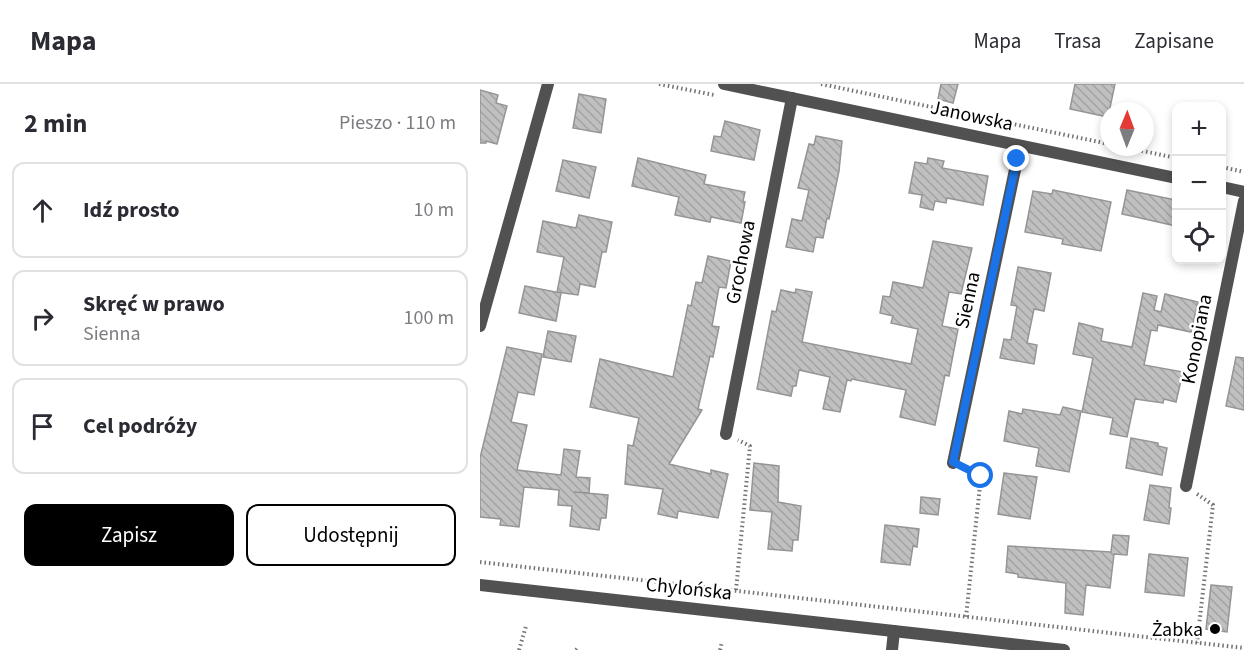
<!DOCTYPE html>
<html lang="pl">
<meta charset="utf-8">
<style>
:root{--surface:#fff;--page:#f2f2f3;--text:#2b2b33;--muted:#7c7c81;--line:#e1e1e2;--accent:#000}
body{margin:0;font-family:"Source Sans 3",sans-serif;background:var(--page);color:var(--text)}
.controls{position:absolute;right:18px;top:18px;display:grid;overflow:hidden;border-radius:12px;box-shadow:0 3px 9px #0003}
.controls button{width:54px;height:54px;display:grid;place-items:center;padding:0;border:0;border-bottom:2px solid var(--line);background:var(--surface);color:var(--text);font:30px sans-serif}
.compass{position:absolute;left:620px;top:18px;width:54px;height:54px;border-radius:50%;background:var(--surface);box-shadow:0 3px 9px #0003;rotate:1deg}
.stop{position:absolute;width:18px;height:18px;margin:-14px;border:4px solid #1a73e8;border-radius:50%;background:#fff}
.stop.end{background:#1a73e8;border-color:#fff;box-shadow:0 2px 6px #0008}
.list{margin:0;padding:0;list-style:none}
h2{display:flex;justify-content:space-between;align-items:center;height:78px;margin:0;padding:0 24px;font-size:26px}
h2 small{font-size:20px;font-weight:400;color:var(--muted)}
.list li{display:grid;grid-template-columns:39px 1fr auto;gap:18px;align-items:center;box-sizing:border-box;height:96px;margin:0 12px 12px;padding:0 12px;border:2px solid var(--line);border-radius:12px}
.list b{display:block;font-size:22px;white-space:nowrap}
.list p{margin:0;font-size:20px;white-space:nowrap;color:var(--muted)}
.list em{font-size:20px;font-style:normal;color:var(--muted)}
.actions{display:flex;gap:12px;padding:18px 24px}
.actions a{flex:1;padding:14px 0;border:2px solid var(--accent);border-radius:12px;text-align:center;font-size:21px;color:var(--accent)}
.actions .main{background:var(--accent);color:#fff}
.icon{flex:none;width:33px;height:33px;fill:none;stroke:currentColor;stroke-width:2;stroke-linecap:round;stroke-linejoin:round}
.map{position:relative;flex:none;width:764px;height:566px;overflow:hidden}
header{display:flex;align-items:center;gap:36px;box-sizing:border-box;height:84px;padding:0 30px;background:var(--surface);border-bottom:2px solid var(--line)}
header strong{font-size:28px}
nav{display:flex;gap:33px;margin-inline-start:auto;font-size:21px}
main{display:flex}
aside{flex:1;background:var(--surface)}
.map>svg:first-child{display:block}
.building{fill:url(#building-back-hatch);stroke:#959595;stroke-width:1.5}
.lines{fill:none;stroke-linecap:round;stroke-linejoin:round}
.path{stroke:#737373;stroke-width:4;stroke-dasharray:1.5 3;stroke-linecap:butt}
.minor{stroke:#515151;stroke-width:12}
.route{stroke:#1a73e8;stroke-width:8}
.poi-dot{fill:#000;stroke:#fff;stroke-width:2}
.labels{text-anchor:middle;stroke-width:5;stroke-linejoin:round;paint-order:stroke}
.street-label{font-size:20px;fill:#000;stroke:#fff}
.poi-label{font-size:20px;fill:#000;stroke:#fff;text-anchor:end}
</style>
<header>
<strong>Mapa</strong>
<nav><a>Mapa</a><a>Trasa</a><a>Zapisane</a></nav>
</header>
<main>
<aside>
<h2>2 min<small>Pieszo · 110 m</small></h2>
<ul class="list">
<li><svg class="icon" aria-label="ahead" viewBox="0 0 24 24"><path d="M12 20V5M6 11l6-6 6 6"/></svg><div><b>Idź prosto</b></div><em>10 m</em></li>
<li><svg class="icon" aria-label="right" viewBox="0 0 24 24"><path d="M7 20v-9h11M14 6l5 5-5 5"/></svg><div><b>Skręć w prawo</b><p>Sienna</p></div><em>100 m</em></li>
<li><svg class="icon" aria-label="arrive" viewBox="0 0 24 24"><path d="M6 21V4h12l-3 4 3 4H6"/></svg><div><b>Cel podróży</b></div></li>
</ul>
<div class="actions"><a class="main">Zapisz</a><a>Udostępnij</a></div>
</aside>
<div class="map">
<svg width="764" height="566" viewBox="0 0 764 566">
<defs>
<pattern id="building-back-hatch" width="6" height="6" patternUnits="userSpaceOnUse" patternTransform="scale(1.5)"><rect width="6" height="6" fill="#c0c0c0"/><path d="M-1 5l2 2M0 0l6 6M5-1l2 2" fill="none" stroke="#a3a3a3"/></pattern>
</defs>
<rect width="100%" height="100%" fill="#fff"/>
<g class="building">
<polygon points="461,0 478,0 473,19 458,15"/>
<polygon points="595,0 635,0 628,33 590,25"/>
<polygon points="0,6 18,11 16,19 27,22 17,60 6,57 6,59 0,59"/>
<polygon points="99,10 126,15 121,49 93,44"/>
<polygon points="245,37 280,46 274,76 231,67 234,52 241,53"/>
<polygon points="336,52 362,57 359,87 349,135 347,134 343,154 336,153 333,168 306,163 312,135 322,137 329,106 318,104 329,60 334,61"/>
<polygon points="158,74 226,91 224,100 265,108 263,117 265,118 261,139 231,133 230,138 195,131 199,113 152,102"/>
<polygon points="448,74 464,77 462,84 508,92 503,121 467,114 466,119 455,117 453,126 440,123 442,111 429,109 435,78 447,80"/>
<polygon points="83,76 116,83 109,114 76,107"/>
<polygon points="573,106 631,118 621,167 582,160 583,155 545,148 553,107 572,110"/>
<polygon points="647,106 696,116 696,142 642,130"/>
<polygon points="99,131 132,138 126,168 122,168 115,203 100,200 98,211 77,208 84,173 57,168 63,137 96,144"/>
<polygon points="453,157 492,164 481,210 469,208 462,242 478,245 469,292 465,291 455,341 420,333 426,306 372,295 371,297 367,296 360,328 343,325 350,293 319,286 316,302 313,302 311,312 277,305 292,227 296,228 301,206 315,209 316,205 332,208 322,258 431,280 438,245 411,239 413,232 400,229 403,212 410,213 413,198 443,204"/>
<polygon points="228,172 251,177 246,204 239,203 232,242 239,243 233,273 230,272 218,325 222,326 189,380 231,390 231,386 248,390 238,434 198,427 197,434 178,430 183,405 145,400 148,361 153,362 159,334 110,323 120,275 193,293 208,221 211,222 216,198 222,199"/>
<polygon points="538,183 571,189 564,227 554,225 547,259 557,261 554,280 520,274 524,255 531,256 537,222 531,221"/>
<polygon points="45,202 81,209 76,237 39,229"/>
<polygon points="663,209 677,212 674,226 681,228 685,210 718,218 711,248 678,241 677,247 671,246 664,281 703,288 696,318 684,315 683,319 655,315 647,353 630,350 633,334 602,328 613,274 593,270 599,239 623,245 621,257 652,263"/>
<polygon points="68,247 96,252 91,278 63,273"/>
<polygon points="27,263 62,270 54,311 38,308 31,338 47,341 37,386 81,391 84,365 100,367 96,393 110,394 109,409 94,408 128,411 126,434 121,434 119,446 90,442 92,422 78,421 79,406 44,403 39,443 20,441 21,435 0,433 0,374"/>
<polygon points="756,273 764,274 764,326 746,322"/>
<polygon points="583,323 601,327 589,388 556,382 559,364 524,357 529,327 542,330 543,325 580,331"/>
<polygon points="651,354 678,359 678,362 687,364 682,391 646,384"/>
<polygon points="274,379 299,382 298,418 321,422 318,456 313,456 312,467 288,465 292,428 270,426"/>
<polygon points="524,389 557,393 550,435 518,430"/>
<polygon points="670,401 691,404 689,424 691,424 689,440 664,436"/>
<polygon points="441,413 460,415 458,431 440,429"/>
<polygon points="405,441 439,445 437,463 433,462 430,481 401,478"/>
<polygon points="633,451 649,452 647,471 634,470 630,504 606,501 603,531 585,529 586,499 538,493 538,490 526,488 528,462 631,468"/>
<polygon points="669,470 708,474 704,512 665,508"/>
<polygon points="731,501 752,503 747,548 726,545"/>
</g>
<g class="lines">
<g class="path">
<polyline points="179,0 234,11"/>
<polyline points="341,0 629,60"/>
<polyline points="644,63 696,74"/>
<polyline points="742,83 764,88"/>
<polyline points="485,385 501,392 486,533"/>
<polyline points="717,410 733,421 717,559"/>
<polyline points="0,478 764,564"/>
<polyline points="256,506 270,362 258,356"/>
<polyline points="39,566 46,542"/>
<polyline points="96,566 99,563"/>
<polyline points="240,566 242,558"/>
</g>
<g class="minor">
<polyline points="244,0 696,94"/>
<polyline points="742,103 764,108"/>
<polyline points="0,242 68,0"/>
<polyline points="246,350 312,14"/>
<polyline points="473,379 540,62"/>
<polyline points="706,402 764,117"/>
<polyline points="0,501 584,566"/>
<polyline points="412,566 414,547"/>
</g>
</g>
<g class="lines">
<polyline class="route" points="501,392 473,378 537,75"/>
</g>
<circle class="poi-dot" cx="735" cy="545" r="6"/>
<g class="labels">
<g class="street-label">
<text transform="translate(492 31) rotate(12)" y="7">Janowska</text>
<text transform="translate(260 178) rotate(-79)" y="7">Grochowa</text>
<text transform="translate(487 216) rotate(-78)" y="7">Sienna</text>
<text transform="translate(716 255) rotate(-79)" y="7">Konopiana</text>
<text transform="translate(209 504) rotate(6)" y="7">Chylońska</text>
</g>
<g class="poi-label">
<text x="723" y="552">Żabka</text>
</g>
</g>
</svg>
<div class="controls">
<button>+</button>
<button>−</button>
<button><svg class="icon" aria-label="locate" viewBox="0 0 24 24"><circle cx="12" cy="12" r="6"/><path d="M12 2v4M12 18v4M2 12h4M18 12h4"/></svg></button>
</div>
<svg class="compass" viewBox="-18 -18 36 36"><path d="M0-13l5 13h-10z" fill="#e53935"/><path d="M0 13l5-13h-10z" fill="#7c7c81"/></svg>
<div class="stop" style="left:501px;top:392px"></div>
<div class="stop end" style="left:537px;top:75px"></div>
</div>
</main>
